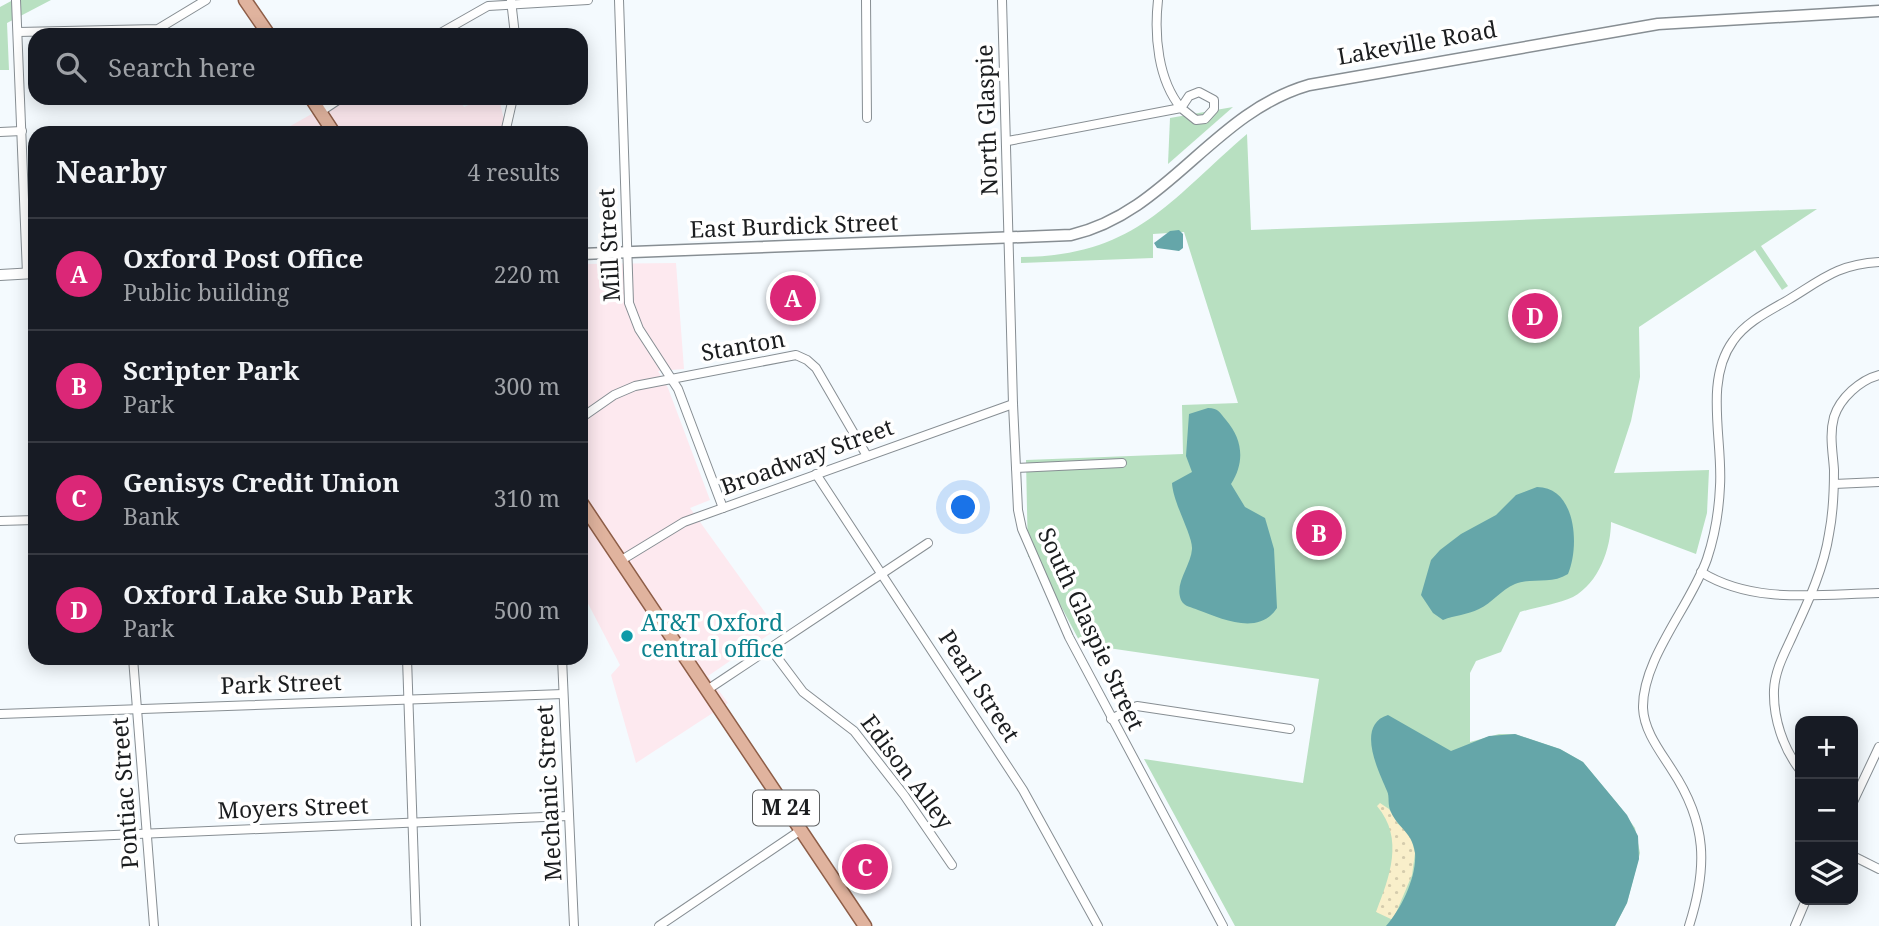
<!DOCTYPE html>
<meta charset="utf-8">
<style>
:root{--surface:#171b24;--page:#20242c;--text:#f1f3f6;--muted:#9ea1a6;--line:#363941;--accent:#db2777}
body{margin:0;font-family:"Noto Serif",serif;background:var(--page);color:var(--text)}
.controls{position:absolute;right:21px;bottom:21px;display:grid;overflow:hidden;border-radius:14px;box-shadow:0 4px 18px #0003}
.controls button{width:63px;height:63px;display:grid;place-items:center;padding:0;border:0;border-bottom:2px solid var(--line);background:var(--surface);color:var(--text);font:35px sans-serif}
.you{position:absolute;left:964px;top:508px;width:24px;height:24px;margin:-18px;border:5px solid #fff;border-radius:50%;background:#1a73e8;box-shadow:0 0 0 10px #1a73e833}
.badge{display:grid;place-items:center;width:46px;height:46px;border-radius:50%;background:var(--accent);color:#fff;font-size:23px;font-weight:700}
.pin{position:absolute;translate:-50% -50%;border:4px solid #fff;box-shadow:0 2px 7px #0006}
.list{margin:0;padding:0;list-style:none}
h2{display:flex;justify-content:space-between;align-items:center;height:91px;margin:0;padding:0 28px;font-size:30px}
h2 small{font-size:23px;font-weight:400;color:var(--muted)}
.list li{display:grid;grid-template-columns:46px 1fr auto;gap:21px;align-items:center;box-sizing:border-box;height:112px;padding:0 28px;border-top:2px solid var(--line)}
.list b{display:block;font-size:26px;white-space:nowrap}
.list p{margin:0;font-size:23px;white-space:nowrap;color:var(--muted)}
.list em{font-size:23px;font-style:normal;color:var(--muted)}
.icon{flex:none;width:38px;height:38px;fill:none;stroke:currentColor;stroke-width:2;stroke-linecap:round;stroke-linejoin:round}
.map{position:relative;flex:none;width:1879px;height:926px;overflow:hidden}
.search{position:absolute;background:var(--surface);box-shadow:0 4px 18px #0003;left:28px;top:28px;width:560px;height:77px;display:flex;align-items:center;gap:18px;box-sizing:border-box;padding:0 24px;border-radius:21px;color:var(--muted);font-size:26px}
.panel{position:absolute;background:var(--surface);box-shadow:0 4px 18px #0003;left:28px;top:126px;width:560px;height:539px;border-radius:21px}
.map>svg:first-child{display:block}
.commercial{fill:#fde9ef}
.green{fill:#b8e0c1}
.sand{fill:url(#sand-dots)}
.water{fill:#65a6a9}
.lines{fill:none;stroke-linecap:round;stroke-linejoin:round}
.minor-casing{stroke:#878e93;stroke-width:10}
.tertiary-casing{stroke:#878e93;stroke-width:12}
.secondary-casing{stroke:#878e93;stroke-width:13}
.primary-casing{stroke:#8e5e48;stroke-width:15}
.minor{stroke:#fff;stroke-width:8}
.tertiary{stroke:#fff;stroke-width:10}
.secondary{stroke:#fff;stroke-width:10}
.primary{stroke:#e0b39e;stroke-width:12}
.culture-dot{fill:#0f9aa8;stroke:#fff;stroke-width:2.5}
.labels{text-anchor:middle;stroke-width:7;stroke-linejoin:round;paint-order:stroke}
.shield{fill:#fff;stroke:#5f6162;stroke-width:2}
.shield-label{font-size:21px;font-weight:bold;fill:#1b1d1f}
.street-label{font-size:23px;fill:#1b1d1f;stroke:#fff}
.culture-label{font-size:23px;fill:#0d838f;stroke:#fff;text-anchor:start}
</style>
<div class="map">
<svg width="1879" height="926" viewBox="0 0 1879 926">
<defs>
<pattern id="sand-dots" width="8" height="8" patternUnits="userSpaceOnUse" patternTransform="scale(1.75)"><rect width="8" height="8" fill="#f9efca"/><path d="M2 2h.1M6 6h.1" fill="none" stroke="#d5ccad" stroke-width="1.8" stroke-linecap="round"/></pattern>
</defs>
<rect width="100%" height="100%" fill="#f4fafe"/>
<g class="commercial">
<polygon points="340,98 458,98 464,107 485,98 499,98 507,133 278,133"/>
<polygon points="676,263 684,369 658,371 668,388 710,500 690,508 777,629 708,676 728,703 636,763 611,675 620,665 581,590 581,264"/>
</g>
<g class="green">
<polygon points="13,0 51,0 7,23 9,70 0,70 0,7"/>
<polygon points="1233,107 1168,164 1170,118"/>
<path d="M 1247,134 L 1251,230 L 1817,209 L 1761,246 L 1788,286 L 1782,290 L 1755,250 L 1639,327 L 1640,377 L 1631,421 L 1614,473 L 1709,470 L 1707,513 L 1696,554 L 1611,522 C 1611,548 1599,583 1573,597 C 1558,604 1537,607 1520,612 L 1501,652 L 1476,661 L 1470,673 L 1470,742 L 1499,734 L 1515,734 L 1560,749 L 1583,762 L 1617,803 L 1635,828 L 1640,853 L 1627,903 L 1615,926 L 1235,926 L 1144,759 L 1303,783 L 1319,679 L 1081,644 L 1035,557 L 1028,557 L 1026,460 L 1183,454 L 1182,405 L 1238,403 L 1184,232 L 1153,234 L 1153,258 L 1021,263 L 1021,257 C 1135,256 1169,201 1247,134 Z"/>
</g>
<path class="sand" d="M 1380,803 L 1389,809 L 1398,824 L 1410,834 L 1415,853 L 1412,875 L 1393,920 L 1376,912 C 1389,878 1405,839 1377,806 Z"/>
<g class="water">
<polygon points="1179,230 1183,234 1183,248 1179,251 1157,248 1154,243 1170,231"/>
<path d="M 1208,408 C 1219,408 1220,413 1226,420 C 1243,440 1245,462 1231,484 L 1245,507 L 1265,518 L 1274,549 L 1277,608 C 1259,636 1222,619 1198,610 C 1192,607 1184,607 1181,600 C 1174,583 1191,566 1192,549 C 1193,536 1173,503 1172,483 L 1192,472 L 1186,456 L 1189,414 Z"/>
<path d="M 1537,487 C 1576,487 1580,546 1568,574 C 1551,585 1533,577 1515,584 C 1501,590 1492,603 1479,609 C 1467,615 1455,615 1443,620 L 1433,613 L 1421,595 L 1431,560 L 1440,550 L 1461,534 L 1496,515 L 1516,495 Z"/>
<path d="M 1388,715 L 1451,751 L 1489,736 L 1515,734 L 1560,749 L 1583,762 L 1627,815 L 1638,836 L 1639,859 L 1627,903 L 1615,926 L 1386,926 C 1401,909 1417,877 1415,853 C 1413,833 1398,828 1391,812 C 1387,805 1390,797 1387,791 C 1379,772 1355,725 1388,715 Z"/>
</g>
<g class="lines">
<defs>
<g id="minor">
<polyline points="16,0 27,274"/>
<polyline points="511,0 515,35"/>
<polyline points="619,0 629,303 639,329 678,389 723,508"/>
<polyline points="866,0 867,118"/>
<polyline points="1002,0 1013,404 1018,510 1022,529 1069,637 1223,926"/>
<polyline points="18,32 158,29 206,0"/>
<polyline points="437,35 488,6 588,0"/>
<polyline points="320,112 341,98"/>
<polyline points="0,132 22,131"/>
<polyline points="505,133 513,98"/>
<path d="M 1008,141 L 1181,108 L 1196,120 L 1205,119 L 1214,109 L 1214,100 L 1199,92 L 1189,96 L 1181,108 C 1158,80 1154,36 1158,0"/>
<polyline points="581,418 614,395 635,386 796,355 807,360 816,368 867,456"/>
<polyline points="1016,468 1122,463"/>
<polyline points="816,474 1023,790 1098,926"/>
<polyline points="1834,484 1879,482"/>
<polyline points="0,521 35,520"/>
<polyline points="620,561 684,522 1013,404"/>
<path d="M 1701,572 C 1754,605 1820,594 1879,593"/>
<polyline points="770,648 803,692 854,731 904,795 952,865"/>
<polyline points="133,658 154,926"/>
<polyline points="407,658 416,926"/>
<polyline points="562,658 574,926"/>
<polyline points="707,690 928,543"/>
<polyline points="0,714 563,694"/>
<polyline points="1111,719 1137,706 1290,729"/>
<path d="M 1800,770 C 1783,748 1773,718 1774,690 C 1775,668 1787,649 1795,630 C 1809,600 1824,567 1829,534 C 1833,514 1834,492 1834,470 C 1833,453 1829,435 1834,417 C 1840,398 1860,380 1879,375"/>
<polyline points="1853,802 1879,747"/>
<polyline points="19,839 569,816"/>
<polyline points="1853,856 1879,869"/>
<polyline points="659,926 801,830"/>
<path d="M 1689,926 C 1708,867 1707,823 1672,770 C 1660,751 1644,731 1643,708 C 1642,659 1691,605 1707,559 C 1715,535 1719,510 1720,486 C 1723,440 1704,381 1733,341 C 1746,322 1769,311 1788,300 C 1821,280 1838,264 1879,262"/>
<polyline points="1795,926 1806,900"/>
</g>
<polyline id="tertiary" points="0,275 35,273"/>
<path id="secondary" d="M 581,254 L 1071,235 C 1169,212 1212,113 1309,85 L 1658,24 L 1879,11"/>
<g id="primary">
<polyline points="245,0 269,35"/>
<polyline points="311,98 334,133"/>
<polyline points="581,502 865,926"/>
</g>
</defs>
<use href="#minor" class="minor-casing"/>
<use href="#tertiary" class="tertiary-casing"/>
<use href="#secondary" class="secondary-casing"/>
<use href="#primary" class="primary-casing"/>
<use href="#minor" class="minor"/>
<use href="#tertiary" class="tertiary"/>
<use href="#secondary" class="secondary"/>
<use href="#primary" class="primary"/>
</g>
<circle class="culture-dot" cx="627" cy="636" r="7"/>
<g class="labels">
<rect class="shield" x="753" y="790.5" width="66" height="35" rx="5"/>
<g class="shield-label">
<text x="786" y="815">M 24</text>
</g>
<g class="street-label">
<text transform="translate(1417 43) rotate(-10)" y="8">Lakeville Road</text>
<text transform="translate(987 120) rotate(-92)" y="8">North Glaspie</text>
<text transform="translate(794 226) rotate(-2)" y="8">East Burdick Street</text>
<text transform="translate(609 245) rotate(-93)" y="8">Mill Street</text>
<text transform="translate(743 346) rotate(-10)" y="8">Stanton</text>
<text transform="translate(807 457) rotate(-20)" y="8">Broadway Street</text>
<text transform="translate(1091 629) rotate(65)" y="8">South Glaspie Street</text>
<text transform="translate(281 684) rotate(-2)" y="8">Park Street</text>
<text transform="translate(979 686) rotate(57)" y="8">Pearl Street</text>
<text transform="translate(907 772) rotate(53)" y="8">Edison Alley</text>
<text transform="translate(125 793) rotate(-94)" y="8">Pontiac Street</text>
<text transform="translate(549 793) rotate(-93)" y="8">Mechanic Street</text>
<text transform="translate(293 808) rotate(-2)" y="8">Moyers Street</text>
</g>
<g class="culture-label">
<text x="641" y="631">AT&amp;T Oxford<tspan x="641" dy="26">central office</tspan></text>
</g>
</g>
</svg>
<div class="controls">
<button>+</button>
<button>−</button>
<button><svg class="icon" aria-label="layers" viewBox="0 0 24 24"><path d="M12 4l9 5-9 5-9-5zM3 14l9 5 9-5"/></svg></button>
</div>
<div class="you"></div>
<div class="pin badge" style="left:793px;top:298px">A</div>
<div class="pin badge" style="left:1319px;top:533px">B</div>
<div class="pin badge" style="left:865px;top:867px">C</div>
<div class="pin badge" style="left:1535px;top:316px">D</div>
<div class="search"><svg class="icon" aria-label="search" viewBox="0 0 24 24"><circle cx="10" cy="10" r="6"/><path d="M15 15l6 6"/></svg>Search here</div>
<section class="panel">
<h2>Nearby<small>4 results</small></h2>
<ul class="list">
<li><span class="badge">A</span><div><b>Oxford Post Office</b><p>Public building</p></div><em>220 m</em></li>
<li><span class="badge">B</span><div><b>Scripter Park</b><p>Park</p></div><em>300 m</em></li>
<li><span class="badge">C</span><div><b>Genisys Credit Union</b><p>Bank</p></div><em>310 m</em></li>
<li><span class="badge">D</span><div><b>Oxford Lake Sub Park</b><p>Park</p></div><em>500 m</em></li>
</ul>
</section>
</div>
